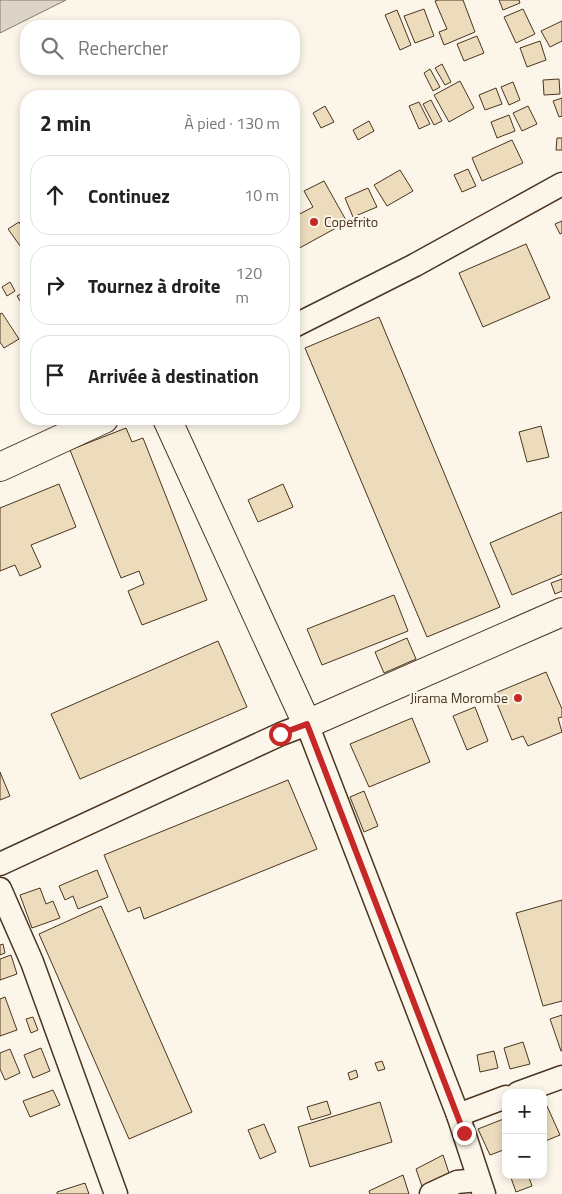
<!DOCTYPE html>
<html lang="fr">
<meta charset="utf-8">
<style>
:root{--surface:#fff;--page:#f2f2f2;--text:#222;--muted:#767676;--line:#e0e0e0}
body{margin:0;font-family:"Titillium Web",sans-serif;background:var(--page);color:var(--text)}
.controls{position:absolute;right:15px;bottom:15px;display:grid;overflow:hidden;border-radius:10px;box-shadow:0 2px 8px #0003}
.controls button{width:45px;height:45px;display:grid;place-items:center;padding:0;border:0;border-bottom:1px solid var(--line);background:var(--surface);color:var(--text);font:25px sans-serif}
.stop{position:absolute;width:15px;height:15px;margin:-11px;border:4px solid #c62828;border-radius:50%;background:#fff}
.stop.end{background:#c62828;border-color:#fff;box-shadow:0 1px 5px #0008}
.list{margin:0;padding:0;list-style:none}
h2{display:flex;justify-content:space-between;align-items:center;height:65px;margin:0;padding:0 20px;font-size:21px}
h2 small{font-size:16px;font-weight:400;color:var(--muted)}
.list li{display:grid;grid-template-columns:32px 1fr auto;gap:15px;align-items:center;box-sizing:border-box;height:80px;margin:0 10px 10px;padding:0 10px;border:1px solid var(--line);border-radius:20px}
.list b{display:block;font-size:19px;white-space:nowrap}
.list em{font-size:16px;font-style:normal;color:var(--muted)}
.icon{flex:none;width:28px;height:28px;fill:none;stroke:currentColor;stroke-width:2;stroke-linecap:round;stroke-linejoin:round}
.map{position:relative;flex:none;width:562px;height:1194px;overflow:hidden}
.search{position:absolute;background:var(--surface);box-shadow:0 2px 8px #0003;left:20px;top:20px;width:280px;height:55px;display:flex;align-items:center;gap:12px;box-sizing:border-box;padding:0 18px;border-radius:20px;color:var(--muted);font-size:19px}
.panel{position:absolute;background:var(--surface);box-shadow:0 2px 8px #0003;left:20px;top:90px;width:280px;height:335px;border-radius:20px}
.map>svg:first-child{display:block}
.water{fill:#dcd4c6;stroke:#887966}
.building{fill:#ecdcbc;stroke:#4a3520}
.lines{fill:none;stroke-linecap:round;stroke-linejoin:round}
.minor-casing{stroke:#4a3520;stroke-width:25}
.tertiary-casing{stroke:#4a3520;stroke-width:30}
.minor{stroke:#fbf6e9;stroke-width:22}
.tertiary{stroke:#fbf6e9;stroke-width:28}
.route{stroke:#c62828;stroke-width:6}
.poi-dot{fill:#c62828;stroke:#fbf6e9;stroke-width:2}
.labels{text-anchor:middle;stroke-width:4;stroke-linejoin:round;paint-order:stroke}
.poi-label{font-size:14px;fill:#4a3520;stroke:#fbf6e9;text-anchor:start}
</style>
<div class="map">
<svg width="562" height="1194" viewBox="0 0 562 1194">
<rect width="100%" height="100%" fill="#fbf6e9"/>
<polygon class="water" points="0,0 66,0 0,33"/>
<g class="building">
<polygon points="438,0 463,0 475,32 444,45 439,32 447,29 435,1"/>
<polygon points="499,0 519,0 520,3 503,10"/>
<polygon points="424,9 434,36 415,43 404,16"/>
<polygon points="523,9 535,34 516,43 504,17"/>
<polygon points="397,10 411,45 400,50 385,15"/>
<polygon points="562,21 562,41 550,47 541,31"/>
<polygon points="477,36 484,53 464,61 457,44"/>
<polygon points="540,41 546,60 527,67 520,48"/>
<polygon points="442,64 451,82 445,85 435,68"/>
<polygon points="430,69 440,87 433,91 424,73"/>
<polygon points="559,79 560,94 544,95 543,80"/>
<polygon points="460,81 474,108 449,122 434,95"/>
<polygon points="513,82 520,100 509,105 501,87"/>
<polygon points="496,88 502,104 485,110 479,95"/>
<polygon points="562,98 562,116 559,117 553,101"/>
<polygon points="431,100 442,121 434,125 423,104"/>
<polygon points="419,102 430,124 419,129 409,106"/>
<polygon points="325,106 334,122 321,128 313,113"/>
<polygon points="528,106 537,124 522,131 513,113"/>
<polygon points="509,115 515,131 497,138 491,122"/>
<polygon points="369,121 374,131 358,140 353,130"/>
<polygon points="557,138 562,138 562,150 556,150"/>
<polygon points="512,140 523,163 482,181 472,158"/>
<polygon points="468,169 476,186 462,192 454,175"/>
<polygon points="400,170 413,191 387,206 374,185"/>
<polygon points="324,181 347,222 294,251 294,217 313,207 304,191"/>
<polygon points="368,188 377,207 353,217 345,198"/>
<polygon points="562,221 562,233 560,234 555,224"/>
<polygon points="19,222 26,234 26,248 23,250 8,229"/>
<polygon points="526,244 550,298 483,327 459,273"/>
<polygon points="10,282 15,291 7,296 2,287"/>
<polygon points="26,291 26,308 25,309 17,296"/>
<polygon points="2,313 19,339 4,348 0,342 0,314"/>
<polygon points="379,317 500,607 427,637 305,348"/>
<polygon points="541,426 549,457 527,462 519,432"/>
<polygon points="126,428 132,442 143,438 207,600 142,625 128,591 144,584 139,571 121,578 70,450"/>
<polygon points="59,484 76,527 31,545 41,567 20,576 15,565 0,571 0,508"/>
<polygon points="283,484 293,507 258,522 248,500"/>
<polygon points="562,512 562,574 512,595 490,543"/>
<polygon points="562,579 562,591 555,594 551,583"/>
<polygon points="394,595 408,631 322,665 307,629"/>
<polygon points="407,638 416,659 384,673 375,652"/>
<polygon points="218,641 247,707 80,779 51,714"/>
<polygon points="546,672 562,709 562,717 558,718 562,732 528,746 523,736 512,740 493,694"/>
<polygon points="475,707 488,741 467,750 453,716"/>
<polygon points="412,718 430,762 369,787 350,744"/>
<polygon points="0,772 10,796 0,800"/>
<polygon points="288,780 317,849 144,919 140,907 128,912 104,855"/>
<polygon points="364,791 378,826 364,832 350,797"/>
<polygon points="97,870 108,897 78,909 73,896 65,900 59,886"/>
<polygon points="40,888 46,904 53,901 60,918 32,928 20,895"/>
<polygon points="562,900 562,1001 543,1006 516,913"/>
<polygon points="101,906 192,1112 129,1139 39,934"/>
<polygon points="3,944 5,953 0,955 0,945"/>
<polygon points="11,955 17,974 0,980 0,959"/>
<polygon points="5,997 17,1030 0,1036 0,999"/>
<polygon points="562,1015 562,1051 561,1051 550,1019"/>
<polygon points="33,1017 38,1030 31,1033 26,1019"/>
<polygon points="523,1042 530,1064 510,1069 504,1048"/>
<polygon points="41,1048 50,1071 33,1078 24,1055"/>
<polygon points="10,1049 20,1073 5,1080 0,1069 0,1053"/>
<polygon points="494,1051 498,1068 480,1072 477,1055"/>
<polygon points="382,1061 385,1069 378,1071 375,1063"/>
<polygon points="356,1070 358,1077 350,1080 348,1073"/>
<polygon points="53,1090 60,1105 30,1117 23,1101"/>
<polygon points="327,1101 331,1114 311,1120 307,1107"/>
<polygon points="380,1102 392,1142 310,1167 298,1127"/>
<polygon points="547,1106 560,1135 543,1142 543,1107"/>
<polygon points="506,1118 506,1149 490,1155 478,1129"/>
<polygon points="264,1124 276,1152 260,1159 248,1130"/>
<polygon points="443,1155 451,1179 424,1192 416,1169"/>
<polygon points="403,1175 409,1194 370,1194 369,1191"/>
<polygon points="510,1175 528,1175 532,1186 516,1192"/>
<polygon points="85,1183 89,1194 57,1194 57,1192"/>
</g>
<g class="lines">
<defs>
<g id="minor">
<polyline points="294,326 415,265 562,184"/>
<polyline points="0,864 281,734 307,724 458,1115 484,1194"/>
<polyline points="0,889 32,962 116,1194"/>
<polyline points="518,1093 562,1077"/>
<polyline points="458,1115 506,1097"/>
<polyline points="431,1194 457,1182 478,1180"/>
</g>
<g id="tertiary">
<polyline points="167,419 307,724 562,612"/>
<polyline points="0,467 104,419"/>
</g>
</defs>
<use href="#minor" class="minor-casing"/>
<use href="#tertiary" class="tertiary-casing"/>
<use href="#minor" class="minor"/>
<use href="#tertiary" class="tertiary"/>
</g>
<g class="lines">
<polyline class="route" points="280,734 307,724 464,1133"/>
</g>
<g class="poi-dot">
<circle cx="314" cy="222" r="5"/>
<circle cx="518" cy="698" r="5"/>
</g>
<g class="labels">
<g class="poi-label">
<text x="324" y="227">Copefrito</text>
<text x="508" y="703" text-anchor="end">Jirama Morombe</text>
</g>
</g>
</svg>
<div class="controls">
<button>+</button>
<button>−</button>
</div>
<div class="stop" style="left:280px;top:734px"></div>
<div class="stop end" style="left:464px;top:1133px"></div>
<div class="search"><svg class="icon" aria-label="search" viewBox="0 0 24 24"><circle cx="10" cy="10" r="6"/><path d="M15 15l6 6"/></svg>Rechercher</div>
<section class="panel">
<h2>2 min<small>À pied · 130 m</small></h2>
<ul class="list">
<li><svg class="icon" aria-label="ahead" viewBox="0 0 24 24"><path d="M12 20V5M6 11l6-6 6 6"/></svg><div><b>Continuez</b></div><em>10 m</em></li>
<li><svg class="icon" aria-label="right" viewBox="0 0 24 24"><path d="M7 20v-9h11M14 6l5 5-5 5"/></svg><div><b>Tournez à droite</b></div><em>120 m</em></li>
<li><svg class="icon" aria-label="arrive" viewBox="0 0 24 24"><path d="M6 21V4h12l-3 4 3 4H6"/></svg><div><b>Arrivée à destination</b></div></li>
</ul>
</section>
</div>
